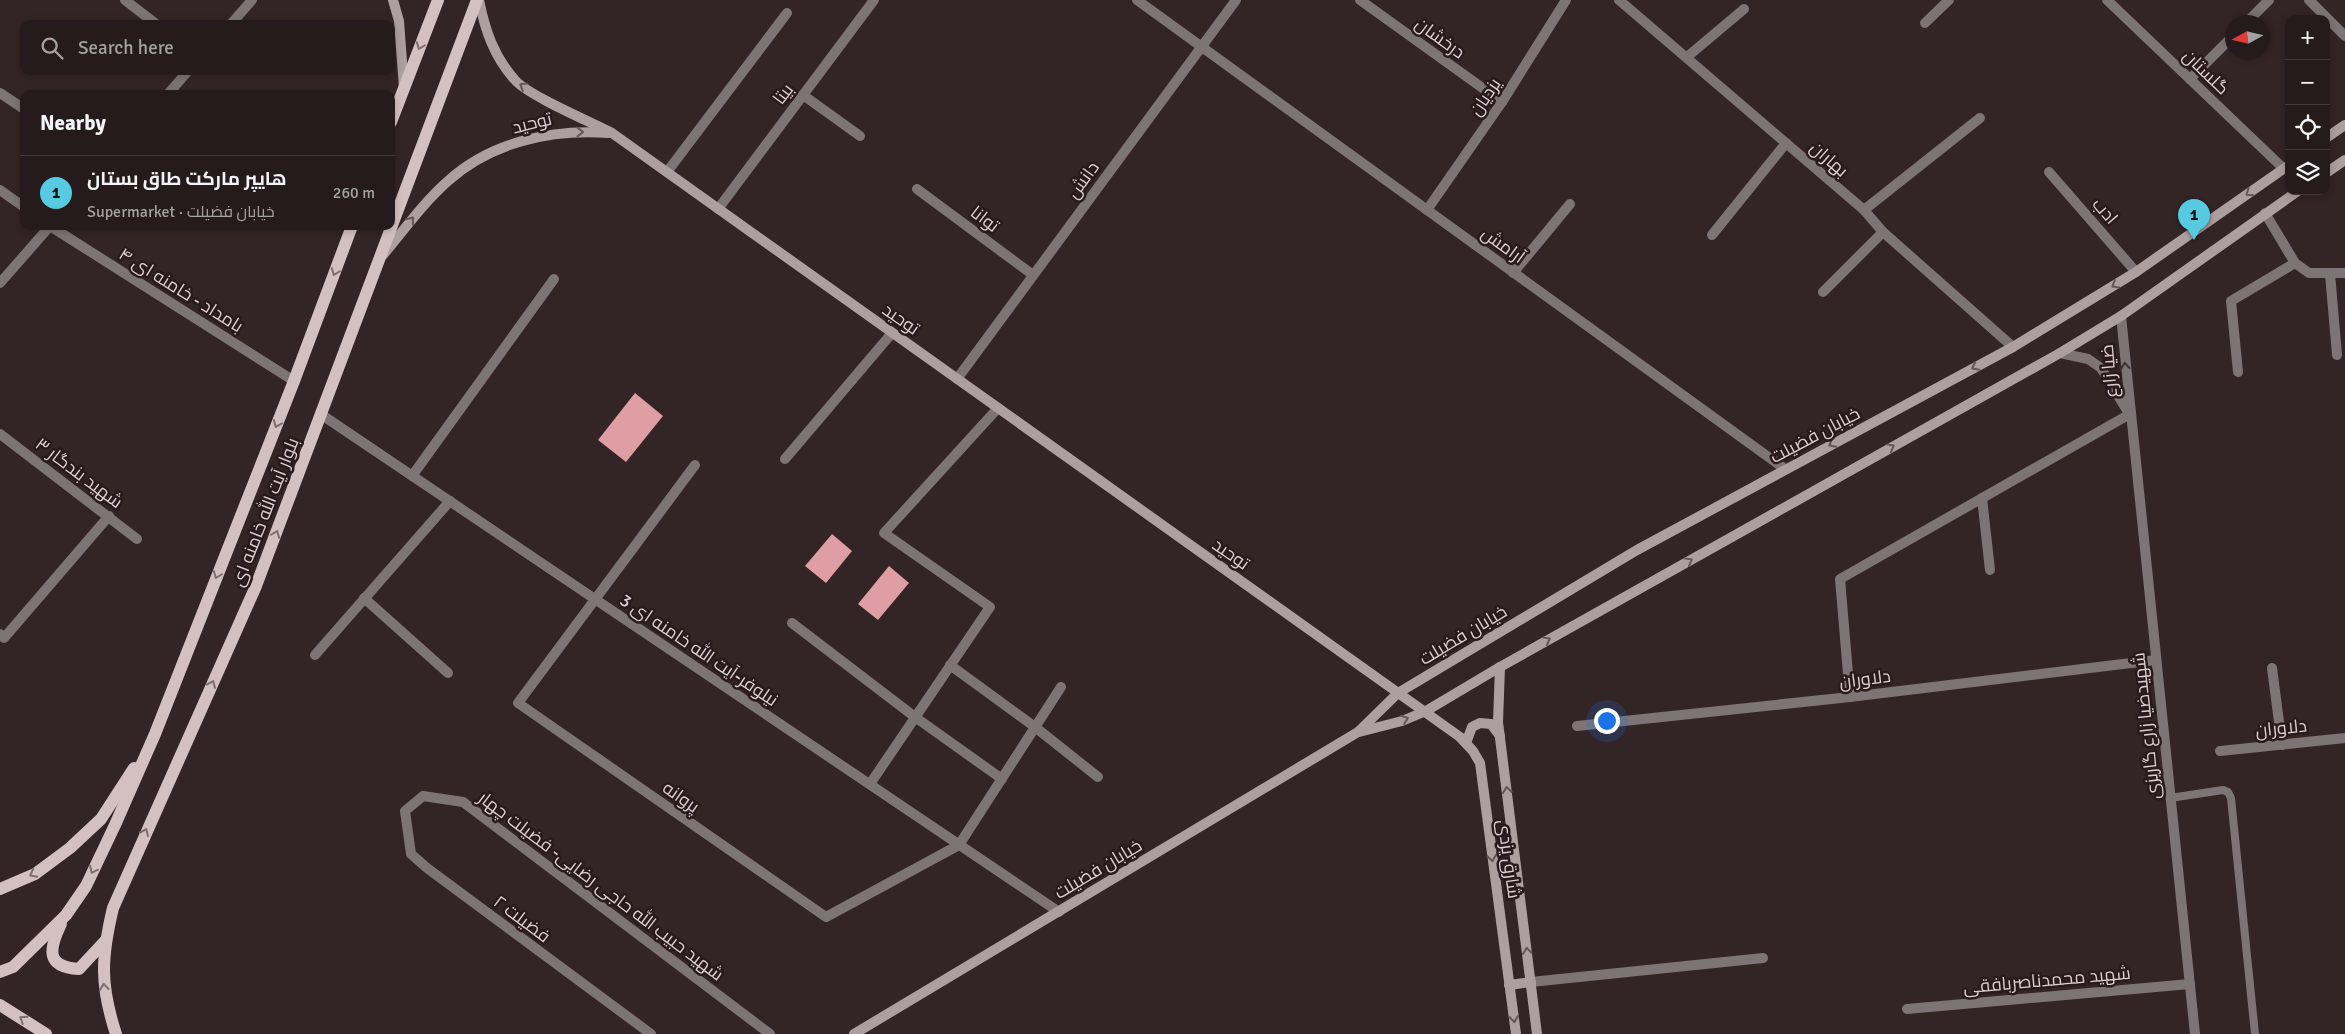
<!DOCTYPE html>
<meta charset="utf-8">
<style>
:root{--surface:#261b1c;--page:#322829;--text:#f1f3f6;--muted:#a4a1a3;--line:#42393b;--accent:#55cae0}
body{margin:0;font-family:Signika,Cairo,sans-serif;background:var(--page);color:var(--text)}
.controls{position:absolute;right:15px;top:15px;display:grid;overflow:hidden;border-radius:10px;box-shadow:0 2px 8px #0003}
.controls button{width:45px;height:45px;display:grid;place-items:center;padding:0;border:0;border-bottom:1px solid var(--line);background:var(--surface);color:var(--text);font:25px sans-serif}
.compass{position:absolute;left:2225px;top:15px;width:45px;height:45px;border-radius:50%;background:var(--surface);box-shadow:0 2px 8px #0003;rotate:262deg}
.you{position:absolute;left:1606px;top:720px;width:18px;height:18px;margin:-12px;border:4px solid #fff;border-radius:50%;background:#1a73e8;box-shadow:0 0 0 8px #1a73e833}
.badge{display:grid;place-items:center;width:32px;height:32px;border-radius:50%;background:var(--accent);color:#111;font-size:16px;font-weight:700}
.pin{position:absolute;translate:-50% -41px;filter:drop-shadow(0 1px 2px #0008)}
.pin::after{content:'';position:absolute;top:26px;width:18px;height:15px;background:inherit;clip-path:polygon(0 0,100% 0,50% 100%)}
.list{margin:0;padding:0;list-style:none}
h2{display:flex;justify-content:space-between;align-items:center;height:65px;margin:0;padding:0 20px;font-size:21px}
h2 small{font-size:16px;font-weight:400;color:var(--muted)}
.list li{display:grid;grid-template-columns:32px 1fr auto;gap:15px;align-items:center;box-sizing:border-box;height:75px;padding:0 20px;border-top:1px solid var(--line)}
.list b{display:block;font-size:19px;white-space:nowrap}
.list p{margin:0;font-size:16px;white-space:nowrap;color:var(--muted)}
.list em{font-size:16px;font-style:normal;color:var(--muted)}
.icon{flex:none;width:28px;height:28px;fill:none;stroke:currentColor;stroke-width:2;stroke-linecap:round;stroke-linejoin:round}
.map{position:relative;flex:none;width:2345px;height:1034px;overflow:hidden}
.search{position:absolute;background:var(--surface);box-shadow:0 2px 8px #0003;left:20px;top:20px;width:375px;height:55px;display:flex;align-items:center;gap:12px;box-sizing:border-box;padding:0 18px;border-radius:10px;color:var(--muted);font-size:19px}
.panel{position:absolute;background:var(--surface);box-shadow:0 2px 8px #0003;left:20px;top:90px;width:375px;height:140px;border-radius:10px}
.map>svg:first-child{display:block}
.building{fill:#df9da4}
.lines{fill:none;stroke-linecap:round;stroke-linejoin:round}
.lane{stroke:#7d7475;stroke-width:8}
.street{stroke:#7d7475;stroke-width:10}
.secondary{stroke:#ad9fa0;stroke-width:10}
.primary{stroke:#d3c1c2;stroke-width:12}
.oneway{stroke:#7e6e6f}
.oneway2{stroke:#645657}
.oneway3{stroke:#3e3032}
.labels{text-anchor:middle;stroke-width:5;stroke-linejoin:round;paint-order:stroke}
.street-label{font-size:18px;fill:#dbd0d1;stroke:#291a1c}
</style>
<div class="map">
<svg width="2345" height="1034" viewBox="0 0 2345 1034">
<rect width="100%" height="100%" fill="#332425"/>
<g class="building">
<polygon points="635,393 663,416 626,462 598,440"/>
<polygon points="832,534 852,551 826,583 805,566"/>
<polygon points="889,566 909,583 878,620 858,604"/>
</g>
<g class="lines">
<polyline class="lane" points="2170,798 2223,790 2228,792 2231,798 2255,1034"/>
<g class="street">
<polyline points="125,0 156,24"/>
<polyline points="1137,0 1785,469"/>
<polyline points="1360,0 1502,102"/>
<polyline points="1619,0 1864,210 1883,232 2013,347"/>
<polyline points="2107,0 2283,168"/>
<polyline points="2309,0 2345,36"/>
<polyline points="2247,22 2269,0"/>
<polyline points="1925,23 1949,0"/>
<polyline points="231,24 252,0"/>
<polyline points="1687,57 1744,9"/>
<polyline points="2190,79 2232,37"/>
<polyline points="0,93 24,109"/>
<polyline points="168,94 188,71"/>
<polyline points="803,95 860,136"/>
<polyline points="667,172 787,13"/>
<polyline points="2049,172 2136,272"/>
<polyline points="917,189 1033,275"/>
<polyline points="0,190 24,207"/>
<polyline points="718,209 874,0"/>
<polyline points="1427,210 1502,102 1566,0"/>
<polyline points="1864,210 1980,118"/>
<polyline points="2265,213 2295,263 2309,273 2345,273"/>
<polyline points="50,226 294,381"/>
<polyline points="1712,235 1786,143"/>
<polyline points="1513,273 1570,204"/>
<polyline points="2330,274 2337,355"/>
<polyline points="0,283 50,226"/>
<polyline points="1823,292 1883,232"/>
<polyline points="2121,316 2195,1034"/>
<polyline points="2060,353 2088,359 2101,368 2128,412"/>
<polyline points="2238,372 2231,301 2295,263"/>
<polyline points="957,379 1236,0"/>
<polyline points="322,415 1059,912"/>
<polyline points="0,434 137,539"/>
<polyline points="785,459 892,333"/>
<polyline points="695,465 518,703 826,917 959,845 1061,687"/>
<polyline points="412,476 554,279"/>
<polyline points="1982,498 1990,570"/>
<polyline points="364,598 448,673"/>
<polyline points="792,623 915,717 1002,779"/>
<polyline points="0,634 4,638 109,516"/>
<polyline points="315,655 450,501"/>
<polyline points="950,665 1035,727 1098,777"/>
<polyline points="2272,668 2282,745"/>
<polyline points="1850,697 1840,579 2130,414"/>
<polyline points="1577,726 1850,697 2156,660"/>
<polyline points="2220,751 2345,738"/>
<polyline points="870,784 990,607 884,533 998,408"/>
<polyline points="1531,982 1763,958"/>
<polyline points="1907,1009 2190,984"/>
<polyline points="651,1034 427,868 411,854 405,811 423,796 463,802 770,1034"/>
</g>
<g class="secondary">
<polyline points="393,0 399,21 404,88"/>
<path d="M 479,0 C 485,30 494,57 515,80 C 529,96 591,122 612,133 L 1460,737 L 1473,751 L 1480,763 L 1516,1034"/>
<polyline points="2326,138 2345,125"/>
<polyline points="2326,173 2345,160"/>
<path d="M 383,255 C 404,230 423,203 448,181 C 491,142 551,129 608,133"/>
<polyline points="1500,667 1498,722 1537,1034"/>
<polyline points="1359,732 1402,721 1426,711 1500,667 2060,353 2121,316 2298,191"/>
<polyline points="1466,743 1472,727 1480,723 1491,724 1500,736"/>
<polyline points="1509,985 1531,982"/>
<polyline points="854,1034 1358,732 1398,693 1637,550 2013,347 2136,272 2289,165"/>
</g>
<g class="primary">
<polyline points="391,122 438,0"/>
<polyline points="0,889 35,874 70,848 101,819 134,768"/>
<path d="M 61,924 C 49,949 45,967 79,969 L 106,940"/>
<polyline points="0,972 13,967 66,915 86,886 115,825 155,734 294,381 352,226"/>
<polyline points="0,1005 46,1034"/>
<path d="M 116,1034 C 100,985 101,958 113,908 L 256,586 L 477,0"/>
</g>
</g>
<defs><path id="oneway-chevron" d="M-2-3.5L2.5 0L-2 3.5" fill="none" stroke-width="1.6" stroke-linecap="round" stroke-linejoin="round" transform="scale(1.25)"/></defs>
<g class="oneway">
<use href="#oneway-chevron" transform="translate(420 46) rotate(111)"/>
<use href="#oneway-chevron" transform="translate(335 272) rotate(111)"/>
<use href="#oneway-chevron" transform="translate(277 424) rotate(112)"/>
<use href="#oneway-chevron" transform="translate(276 534) rotate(-69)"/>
<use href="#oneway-chevron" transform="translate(217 575) rotate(111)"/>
<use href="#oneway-chevron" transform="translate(212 684) rotate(-66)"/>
<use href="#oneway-chevron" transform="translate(145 832) rotate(-66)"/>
<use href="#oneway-chevron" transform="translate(93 870) rotate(116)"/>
<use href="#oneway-chevron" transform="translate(33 874) rotate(152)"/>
<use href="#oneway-chevron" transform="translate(104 987) rotate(-96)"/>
<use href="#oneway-chevron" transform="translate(23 1019) rotate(-147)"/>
</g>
<g class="oneway2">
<use href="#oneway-chevron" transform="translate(523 86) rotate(-148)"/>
<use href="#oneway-chevron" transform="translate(580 132)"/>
<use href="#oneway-chevron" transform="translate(2249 193) rotate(145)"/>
<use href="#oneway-chevron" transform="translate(411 220) rotate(-51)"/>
<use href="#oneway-chevron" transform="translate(2115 285) rotate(149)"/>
<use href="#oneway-chevron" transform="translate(1975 367) rotate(152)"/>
<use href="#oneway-chevron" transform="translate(1832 444) rotate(152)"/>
<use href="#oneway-chevron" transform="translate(1891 447) rotate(-29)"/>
<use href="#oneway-chevron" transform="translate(1689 561) rotate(-29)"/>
<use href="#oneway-chevron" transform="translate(1547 640) rotate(-29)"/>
<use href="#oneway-chevron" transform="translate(1405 719) rotate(-20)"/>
<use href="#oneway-chevron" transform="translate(1507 790) rotate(-97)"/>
<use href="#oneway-chevron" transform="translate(1492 858) rotate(82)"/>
<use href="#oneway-chevron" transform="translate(1527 951) rotate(-97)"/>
<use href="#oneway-chevron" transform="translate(1514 1019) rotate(83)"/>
</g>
<use class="oneway3" href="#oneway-chevron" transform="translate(2125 366) rotate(-95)"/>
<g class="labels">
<g class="street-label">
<text transform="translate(1440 38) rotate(36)" y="6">درخشان</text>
<text transform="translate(2206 72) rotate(44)" y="6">گلستان</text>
<text transform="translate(783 94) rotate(-53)" y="6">بیتا</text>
<text transform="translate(1485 97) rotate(-56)" y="6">یزدیان</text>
<text transform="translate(532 123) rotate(-14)" y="6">توحید</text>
<text transform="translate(1829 159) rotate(41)" y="6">بهاران</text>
<text transform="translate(1083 180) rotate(-54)" y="6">دانش</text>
<text transform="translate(2105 211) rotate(49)" y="6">ادب</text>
<text transform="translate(985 219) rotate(37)" y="6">توانا</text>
<text transform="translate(1503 245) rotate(36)" y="6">آرامش</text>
<text transform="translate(181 290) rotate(32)" y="6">بامداد - خامنه ای ۴</text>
<text transform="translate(901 319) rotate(35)" y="6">توحید</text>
<text transform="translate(2109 371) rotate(-95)" y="6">ضیا زارع</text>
<text transform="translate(1815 435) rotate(-28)" y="6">خیابان فضیلت</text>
<text transform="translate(79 473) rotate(37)" y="6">شهید بندگار ۳</text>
<text transform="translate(265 512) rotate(-69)" y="6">بلوار آیت الله خامنه ای</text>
<text transform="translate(1231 554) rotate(35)" y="6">توحید</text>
<text transform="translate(1463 635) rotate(-31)" y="6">خیابان فضیلت</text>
<text transform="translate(699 650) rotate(34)" y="6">نیلوفر-آیت الله خامنه ای 3</text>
<text transform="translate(1865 679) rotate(-7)" y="6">دلاوران</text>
<text transform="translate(2146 726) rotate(-96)" y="6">شهیدضیا زارع گاریزی</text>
<text transform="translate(2281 728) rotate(-6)" y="6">دلاوران</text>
<text transform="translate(681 797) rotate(35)" y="6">پروانه</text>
<text transform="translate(1509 859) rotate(82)" y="6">شارق یزدی</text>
<text transform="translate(1098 869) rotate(-31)" y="6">خیابان فضیلت</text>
<text transform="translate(601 886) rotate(37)" y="6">شهید حبیب الله حاجی رضایی- فضیلت چهار</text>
<text transform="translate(522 919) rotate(37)" y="6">فضیلت ۲</text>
<text transform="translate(2047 980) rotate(-5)" y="6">شهید محمدناصربافقی</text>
</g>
</g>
</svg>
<div class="controls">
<button>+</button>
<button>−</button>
<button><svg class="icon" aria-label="locate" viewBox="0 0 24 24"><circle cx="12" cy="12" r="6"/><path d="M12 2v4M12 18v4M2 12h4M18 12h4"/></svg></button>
<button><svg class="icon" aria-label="layers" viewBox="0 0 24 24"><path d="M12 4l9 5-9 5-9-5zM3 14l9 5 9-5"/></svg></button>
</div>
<svg class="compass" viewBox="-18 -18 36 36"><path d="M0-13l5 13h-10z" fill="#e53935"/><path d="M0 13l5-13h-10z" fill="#a4a1a3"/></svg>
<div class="you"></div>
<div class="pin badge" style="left:2194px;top:240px">1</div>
<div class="search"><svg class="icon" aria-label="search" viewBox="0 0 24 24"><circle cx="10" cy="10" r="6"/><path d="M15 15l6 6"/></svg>Search here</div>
<section class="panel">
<h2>Nearby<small></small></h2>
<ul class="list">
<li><span class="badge">1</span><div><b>هایپر مارکت طاق بستان</b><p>Supermarket · خیابان فضیلت</p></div><em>260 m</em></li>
</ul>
</section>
</div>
